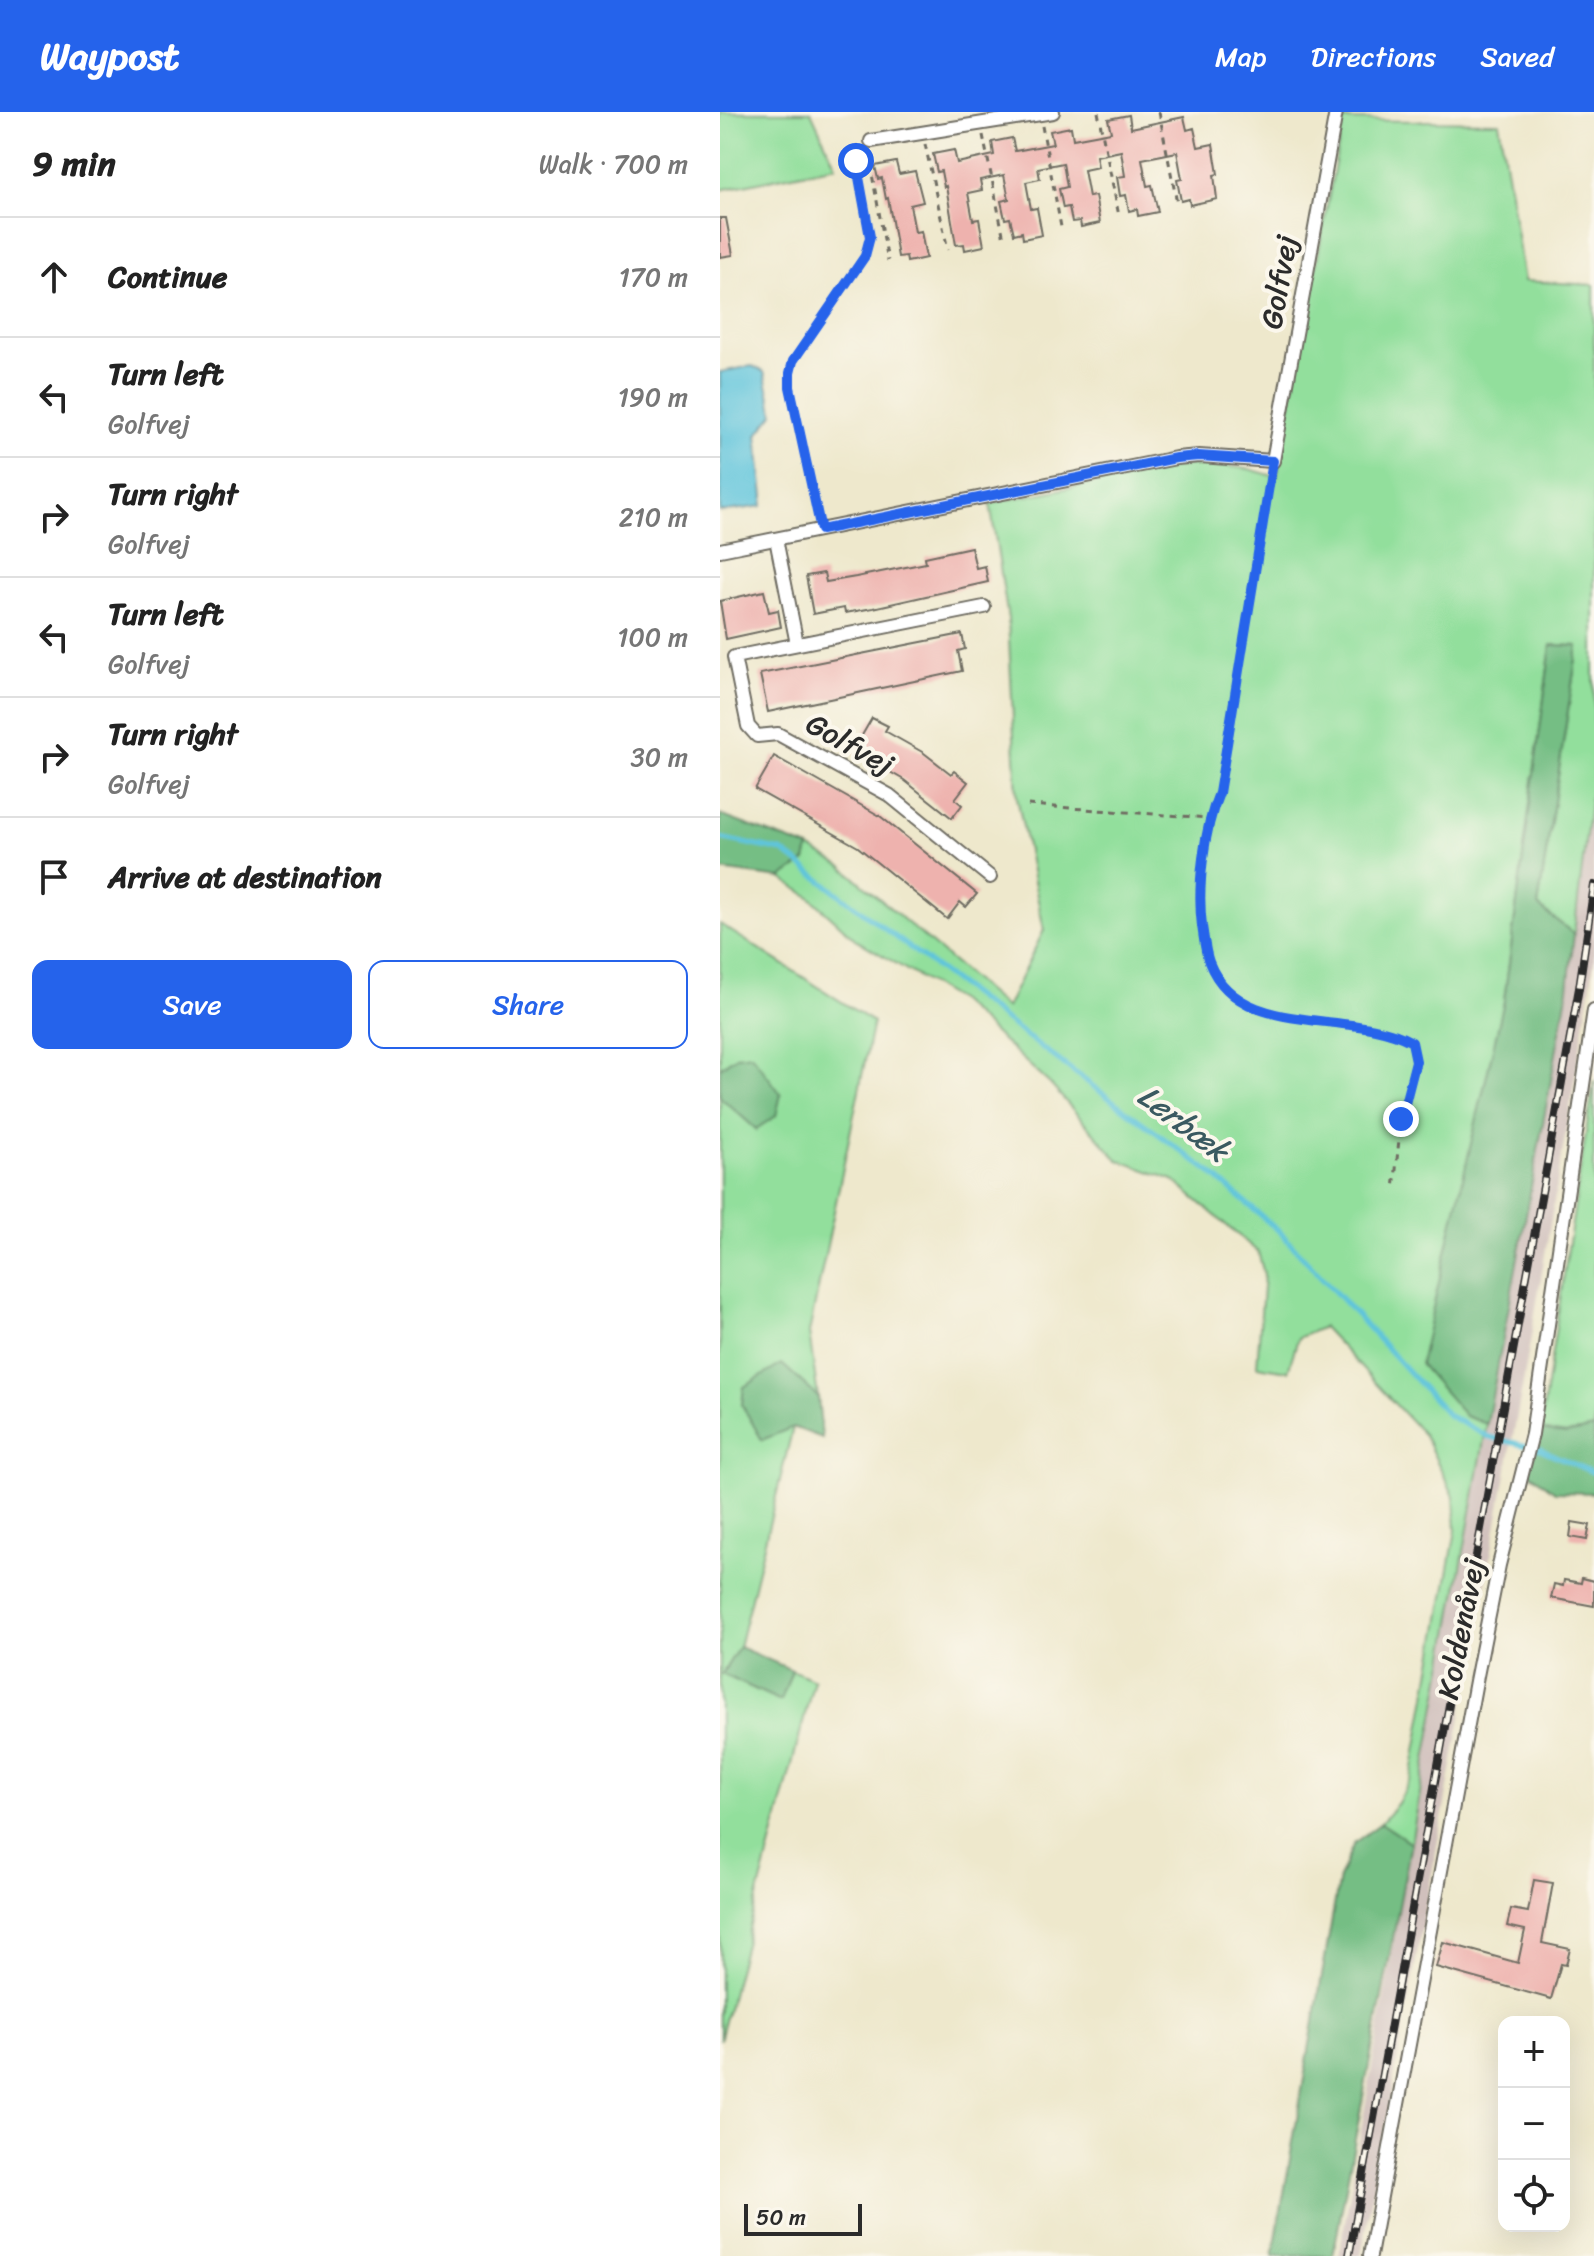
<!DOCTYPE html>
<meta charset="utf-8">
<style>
:root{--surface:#fff;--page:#f6f6f6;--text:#222;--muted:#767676;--line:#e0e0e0;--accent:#2563eb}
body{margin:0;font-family:Sriracha,sans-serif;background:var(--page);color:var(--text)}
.controls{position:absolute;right:24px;bottom:24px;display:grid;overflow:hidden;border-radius:16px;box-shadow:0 8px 32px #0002}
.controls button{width:72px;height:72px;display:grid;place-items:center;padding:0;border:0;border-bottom:2px solid var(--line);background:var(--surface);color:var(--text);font:40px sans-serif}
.scale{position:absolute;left:24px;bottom:20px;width:118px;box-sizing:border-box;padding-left:8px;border:4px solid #2b2b2b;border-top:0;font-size:22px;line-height:28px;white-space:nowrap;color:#2b2b2b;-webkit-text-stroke:6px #fbf7ec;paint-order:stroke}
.stop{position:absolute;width:24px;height:24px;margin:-18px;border:6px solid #2563eb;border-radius:50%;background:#fff}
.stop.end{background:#2563eb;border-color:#fff;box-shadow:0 2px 8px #0008}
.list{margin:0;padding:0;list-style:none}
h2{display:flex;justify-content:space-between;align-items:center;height:104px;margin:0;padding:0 32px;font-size:34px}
h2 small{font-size:26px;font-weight:400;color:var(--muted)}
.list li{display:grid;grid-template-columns:52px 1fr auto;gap:24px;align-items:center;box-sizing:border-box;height:120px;padding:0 32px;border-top:2px solid var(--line)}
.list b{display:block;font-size:30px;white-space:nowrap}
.list p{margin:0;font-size:26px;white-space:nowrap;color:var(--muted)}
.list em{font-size:26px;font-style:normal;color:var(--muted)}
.actions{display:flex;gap:16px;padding:24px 32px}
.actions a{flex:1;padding:18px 0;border:2px solid var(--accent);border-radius:16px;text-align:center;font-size:28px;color:var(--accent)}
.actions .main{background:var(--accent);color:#fff}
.icon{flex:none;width:44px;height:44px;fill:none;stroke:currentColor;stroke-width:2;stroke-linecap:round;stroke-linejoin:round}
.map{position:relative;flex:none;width:874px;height:2144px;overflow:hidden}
header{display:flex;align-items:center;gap:48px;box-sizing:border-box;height:112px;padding:0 40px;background:var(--accent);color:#fff}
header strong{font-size:38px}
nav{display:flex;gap:44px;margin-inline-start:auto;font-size:28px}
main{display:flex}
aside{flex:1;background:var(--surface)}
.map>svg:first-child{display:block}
.industrial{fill:#d0c0bc}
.green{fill:#92df9c;stroke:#5e8564;stroke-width:2}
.forest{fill:#75be84;stroke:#507458;stroke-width:2}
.water{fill:#5ec4db;stroke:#447883;stroke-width:2}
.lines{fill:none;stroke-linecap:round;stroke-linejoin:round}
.stream{stroke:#5ec4db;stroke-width:5}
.building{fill:#eeb2ae}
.minor-casing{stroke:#6f6d63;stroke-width:16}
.path{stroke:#6f6d63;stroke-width:3;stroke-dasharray:6 6;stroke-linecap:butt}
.minor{stroke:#fff;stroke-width:12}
.rail-casing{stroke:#2b2b2b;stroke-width:8}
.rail{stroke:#fbf7ec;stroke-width:5;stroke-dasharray:15;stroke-linecap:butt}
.route{stroke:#2563eb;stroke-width:10}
.labels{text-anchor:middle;stroke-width:8;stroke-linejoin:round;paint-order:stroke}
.street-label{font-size:30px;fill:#2b2b2b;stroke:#fbf7ec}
.water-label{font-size:32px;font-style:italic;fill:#3a5960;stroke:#fbf7ec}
</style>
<header>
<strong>Waypost</strong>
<nav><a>Map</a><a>Directions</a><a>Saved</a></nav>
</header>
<main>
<aside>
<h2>9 min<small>Walk · 700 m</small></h2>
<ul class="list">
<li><svg class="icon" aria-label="ahead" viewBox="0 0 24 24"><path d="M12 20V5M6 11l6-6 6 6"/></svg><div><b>Continue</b></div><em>170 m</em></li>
<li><svg class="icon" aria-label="left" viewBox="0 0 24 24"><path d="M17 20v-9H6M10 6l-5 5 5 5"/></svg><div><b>Turn left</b><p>Golfvej</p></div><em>190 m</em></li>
<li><svg class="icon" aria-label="right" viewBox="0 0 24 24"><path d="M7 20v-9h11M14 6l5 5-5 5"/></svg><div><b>Turn right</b><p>Golfvej</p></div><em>210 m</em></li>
<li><svg class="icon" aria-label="left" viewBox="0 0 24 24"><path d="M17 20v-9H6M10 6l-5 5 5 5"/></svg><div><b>Turn left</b><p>Golfvej</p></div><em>100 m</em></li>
<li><svg class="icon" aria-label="right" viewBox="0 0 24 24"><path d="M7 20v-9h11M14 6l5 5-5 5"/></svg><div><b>Turn right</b><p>Golfvej</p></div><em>30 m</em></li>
<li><svg class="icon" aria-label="arrive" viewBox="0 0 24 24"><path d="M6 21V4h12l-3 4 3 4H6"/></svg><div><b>Arrive at destination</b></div></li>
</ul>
<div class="actions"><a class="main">Save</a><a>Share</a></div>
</aside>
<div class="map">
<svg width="874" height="2144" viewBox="0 0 874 2144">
<rect width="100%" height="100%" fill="#fbf7ec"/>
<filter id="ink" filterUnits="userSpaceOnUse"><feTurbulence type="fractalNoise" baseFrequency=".0125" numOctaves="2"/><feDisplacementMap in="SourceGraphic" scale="16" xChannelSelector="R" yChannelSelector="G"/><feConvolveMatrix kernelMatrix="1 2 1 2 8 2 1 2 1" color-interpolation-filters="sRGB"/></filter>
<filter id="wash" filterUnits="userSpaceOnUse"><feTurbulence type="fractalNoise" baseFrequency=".006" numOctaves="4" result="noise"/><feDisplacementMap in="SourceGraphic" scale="32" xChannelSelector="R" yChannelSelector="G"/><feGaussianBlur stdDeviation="1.8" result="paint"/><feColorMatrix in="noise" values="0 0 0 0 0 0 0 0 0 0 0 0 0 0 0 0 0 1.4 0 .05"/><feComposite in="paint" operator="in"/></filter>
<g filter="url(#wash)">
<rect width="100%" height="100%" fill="#eee8cc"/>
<polygon class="industrial" points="874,653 874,848 870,878 804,1265 641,2144 619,2144 691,1731 848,877"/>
<g class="green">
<polygon points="0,0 91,0 116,54 0,78"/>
<polygon points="623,8 779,10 804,169 874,173 874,658 854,822 818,794 858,534 831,533 784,889 745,1304 767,1312 691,1731 661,1711 678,1691 691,1667 736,1418 734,1384 704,1323 603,1215 578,1226 568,1259 537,1254 544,1162 538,1140 453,1068 398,1048 330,972 239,889 135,827 90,785 61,766 86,749 89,736 123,755 286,896 324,818 297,685 288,507 270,391 479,351 529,357 557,365"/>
<polygon points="0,812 153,910 89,1221 98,1285 62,1253 24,1275 22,1293 73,1315 19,1535 2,1562 60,1589 72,1558 94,1568 0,1928 0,985 36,1017 16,944 0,956"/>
<polygon points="874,969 874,1316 846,1322 820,1318"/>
</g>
<g class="forest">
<polygon points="831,533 858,534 818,794 854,822 848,877 767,1312 745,1304 700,1252 784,889"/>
<polygon points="0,703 89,736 86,749 61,766 0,758"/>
<polygon points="31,942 61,982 56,1004 36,1017 0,985 0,956 16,944"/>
<polygon points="62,1252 98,1285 102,1326 73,1315 42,1328 22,1293 24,1275"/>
<polygon points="874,1316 874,1381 835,1380 809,1360 820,1318 846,1322"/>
<polygon points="19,1535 72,1558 61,1589 2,1562"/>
<polygon points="661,1711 691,1731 613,2144 553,2144 619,1766 634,1731"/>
</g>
<polygon class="water" points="32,254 44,260 54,302 37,323 44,384 42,394 0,400 0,260"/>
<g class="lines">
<polyline class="stream" points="0,726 62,739 374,975 490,1060 560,1120 729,1304 769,1325 820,1337 874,1361"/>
</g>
<g id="blocks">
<g class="building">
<polygon points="409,3 411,16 464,5 467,18 474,16 478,35 493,32 498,62 494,63 497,87 470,93 469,87 461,89 457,68 462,67 457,40 422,47 427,74 432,73 438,100 418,104 417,97 409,99 406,83 400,84 397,65 405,64 401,39 376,44 378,55 364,58 369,85 375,84 380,111 361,115 360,109 352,110 349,95 343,96 339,77 347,75 343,51 318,56 320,67 306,70 311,97 317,96 322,123 303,127 302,120 294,122 290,106 285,107 281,89 289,87 284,63 260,68 262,78 248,81 253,108 259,107 264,134 245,138 244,132 236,133 226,74 224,75 221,59 217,60 213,42 234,38 237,51 274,43 272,30 292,26 295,39 333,32 330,19 351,15 353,27 391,20 388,7"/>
<polygon points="176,50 179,62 195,59 203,90 190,93 195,120 201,119 206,146 187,150 186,144 178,145 168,86 166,87 162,66 158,67 155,54"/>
<polygon points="0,106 6,106 13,143 0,145"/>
<polygon points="251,435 256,456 265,454 268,470 153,496 125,501 124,496 93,502 86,464 104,461 106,470 136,465 206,451 205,445"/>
<polygon points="44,479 49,500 58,498 61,515 6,527 0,489"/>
<polygon points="242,522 245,537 238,539 242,559 48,600 40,562"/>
<polygon points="152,606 168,614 165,619 204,641 231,662 234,659 248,670 235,687 242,693 232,706 184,668 133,639"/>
<polygon points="54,644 160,704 257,782 246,795 240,790 227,807 138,735 35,677"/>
<polygon points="852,1410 870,1413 867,1428 850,1425"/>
<polygon points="862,1466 874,1469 874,1494 831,1486 834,1472 843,1474 844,1468 861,1471"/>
<polygon points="814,1768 833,1771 822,1831 850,1837 846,1853 841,1852 831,1887 716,1855 723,1830 798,1851 805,1818 787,1814 791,1797 808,1800"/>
</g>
</g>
</g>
<g filter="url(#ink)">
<use href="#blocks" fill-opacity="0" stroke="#6f6d63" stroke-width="2"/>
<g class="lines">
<defs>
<g id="minor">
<polyline points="151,29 333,0"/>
<polyline points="56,427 77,532"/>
<polyline points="0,438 456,346 479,344 553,349 616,0"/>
<polyline points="264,495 14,545 28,614 37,624 58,622 169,683 270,765"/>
<polyline points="650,2144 756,1569 779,1453 812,1322 874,898"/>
</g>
</defs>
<use href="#minor" class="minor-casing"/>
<g class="path">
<polyline points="378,0 399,104"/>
<polyline points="439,0 457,91"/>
<polyline points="322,14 341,115"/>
<polyline points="263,23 284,127"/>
<polyline points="205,32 228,138"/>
<polyline points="151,41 150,51 168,149"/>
<path d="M 551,361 L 499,681 C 485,717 477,775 482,814 C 484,826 485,839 489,850 C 517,922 611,903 670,919 C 677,921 685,926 692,930 L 696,949 L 681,1007 L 674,1078"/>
<polyline points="98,406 70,275 70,261 73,249 145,144 150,125 135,37 139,32"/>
<polyline points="308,693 489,706"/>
</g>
<use href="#minor" class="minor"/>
<defs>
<polyline id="rail" points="629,2144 859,876 874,773"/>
</defs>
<use href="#rail" class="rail-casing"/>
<use href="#rail" class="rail"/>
</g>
</g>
<g class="lines" filter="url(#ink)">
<path class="route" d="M 136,49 L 150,125 L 145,144 L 73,249 L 70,261 L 70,275 L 101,418 L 456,346 L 479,344 L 553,349 L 499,681 C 484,717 477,775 482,814 C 484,826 485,839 489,850 C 519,928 631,896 692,930 L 696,949 L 681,1007"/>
</g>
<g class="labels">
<g class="street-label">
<text transform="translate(559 170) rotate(-80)" y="10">Golfvej</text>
<text transform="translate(130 632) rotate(29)" y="10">Golfvej</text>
<text transform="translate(741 1517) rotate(-79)" y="10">Koldenåvej</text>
</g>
<g class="water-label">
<text transform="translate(464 1011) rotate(37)" y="11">Lerbæk</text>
</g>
</g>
</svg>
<div class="controls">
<button>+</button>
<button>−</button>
<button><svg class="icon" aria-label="locate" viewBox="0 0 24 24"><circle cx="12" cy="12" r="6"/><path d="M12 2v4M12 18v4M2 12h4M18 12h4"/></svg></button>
</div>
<div class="scale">50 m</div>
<div class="stop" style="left:136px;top:49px"></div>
<div class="stop end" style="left:681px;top:1007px"></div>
</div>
</main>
